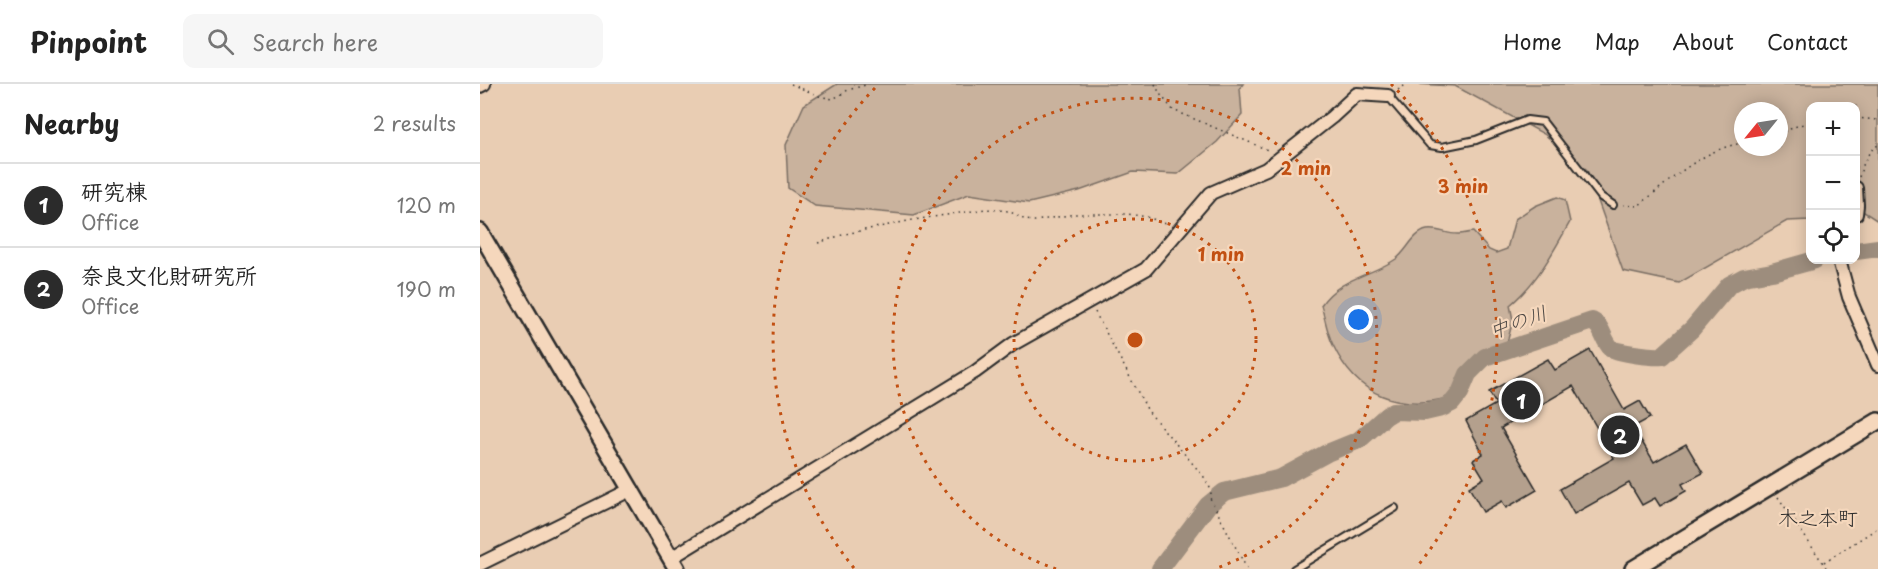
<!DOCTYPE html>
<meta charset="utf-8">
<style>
:root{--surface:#fff;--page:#f6f6f6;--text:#222;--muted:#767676;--line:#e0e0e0;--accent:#2b2b2b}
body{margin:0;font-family:"Playpen Sans","Klee One",sans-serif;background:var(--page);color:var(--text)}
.controls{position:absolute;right:18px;top:18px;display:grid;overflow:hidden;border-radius:12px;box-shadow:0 3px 15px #0003}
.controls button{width:54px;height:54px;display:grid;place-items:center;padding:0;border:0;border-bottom:2px solid var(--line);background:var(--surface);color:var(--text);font:30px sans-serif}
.compass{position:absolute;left:1254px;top:18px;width:54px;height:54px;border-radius:50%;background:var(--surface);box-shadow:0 3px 15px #0003;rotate:240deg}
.you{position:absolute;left:879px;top:236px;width:21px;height:21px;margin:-15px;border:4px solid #fff;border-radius:50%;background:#1a73e8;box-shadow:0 0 0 9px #1a73e833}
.badge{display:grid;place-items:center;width:39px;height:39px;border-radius:50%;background:var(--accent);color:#fff;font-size:20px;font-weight:700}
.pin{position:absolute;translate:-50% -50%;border:3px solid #fff;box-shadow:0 2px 6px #0006}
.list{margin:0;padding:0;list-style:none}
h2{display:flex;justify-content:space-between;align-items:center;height:78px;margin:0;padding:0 24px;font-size:26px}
h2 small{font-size:20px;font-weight:400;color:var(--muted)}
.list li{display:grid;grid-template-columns:39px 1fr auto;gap:18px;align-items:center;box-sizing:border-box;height:84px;padding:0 24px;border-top:2px solid var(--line)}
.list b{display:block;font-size:22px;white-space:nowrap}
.list p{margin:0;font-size:20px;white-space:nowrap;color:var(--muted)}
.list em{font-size:20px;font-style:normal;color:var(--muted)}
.icon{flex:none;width:33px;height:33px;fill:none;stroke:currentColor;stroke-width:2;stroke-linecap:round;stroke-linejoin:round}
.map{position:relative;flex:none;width:1398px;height:485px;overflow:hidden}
header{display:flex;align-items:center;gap:36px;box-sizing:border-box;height:84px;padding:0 30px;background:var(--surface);border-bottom:2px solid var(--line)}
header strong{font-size:28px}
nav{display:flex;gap:33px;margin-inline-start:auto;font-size:21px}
.search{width:420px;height:54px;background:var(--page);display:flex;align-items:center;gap:15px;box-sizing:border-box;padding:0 21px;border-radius:12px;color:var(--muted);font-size:22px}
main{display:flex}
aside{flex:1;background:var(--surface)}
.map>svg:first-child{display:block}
.green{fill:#c9b29d;stroke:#7a6e64;stroke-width:1.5;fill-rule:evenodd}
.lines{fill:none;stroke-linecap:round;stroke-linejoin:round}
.river{stroke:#9d8d7d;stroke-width:18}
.building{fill:#b4a08d;stroke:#2b2b2b;stroke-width:1.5}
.service-casing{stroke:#2b2b2b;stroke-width:10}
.minor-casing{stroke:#2b2b2b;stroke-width:16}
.tertiary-casing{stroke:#2b2b2b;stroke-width:20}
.path{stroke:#2b2b2b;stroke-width:1.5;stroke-dasharray:1.5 4.5;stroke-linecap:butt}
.service{stroke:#f5d7bc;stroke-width:6}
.minor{stroke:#f5d7bc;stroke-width:12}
.tertiary{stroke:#f5d7bc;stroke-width:15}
.ring{fill:none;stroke:#c25012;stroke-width:3;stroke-dasharray:3 6}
.labels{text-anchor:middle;stroke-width:4.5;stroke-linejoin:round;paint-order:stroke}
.water-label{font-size:20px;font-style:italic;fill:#4d4844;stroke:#f5d7bc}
.neighbourhood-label{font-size:20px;fill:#2b2b2b;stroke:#f5d7bc}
.centre{fill:#c25012;stroke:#f5d7bc;stroke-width:3}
.ring-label{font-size:18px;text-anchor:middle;font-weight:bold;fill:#c25012;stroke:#f5d7bc;stroke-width:4.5;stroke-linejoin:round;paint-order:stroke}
</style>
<header>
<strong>Pinpoint</strong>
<div class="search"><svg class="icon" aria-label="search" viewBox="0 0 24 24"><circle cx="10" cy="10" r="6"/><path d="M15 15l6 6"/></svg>Search here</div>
<nav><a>Home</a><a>Map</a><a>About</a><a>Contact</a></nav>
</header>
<main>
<aside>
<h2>Nearby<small>2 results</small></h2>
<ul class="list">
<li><span class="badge">1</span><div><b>研究棟</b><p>Office</p></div><em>120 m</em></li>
<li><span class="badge">2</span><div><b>奈良文化財研究所</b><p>Office</p></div><em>190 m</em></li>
</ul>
</aside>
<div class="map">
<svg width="1398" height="485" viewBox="0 0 1398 485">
<rect width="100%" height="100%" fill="#e9cdb3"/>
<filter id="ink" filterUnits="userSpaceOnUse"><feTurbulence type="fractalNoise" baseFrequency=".0167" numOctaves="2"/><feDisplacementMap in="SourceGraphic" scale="12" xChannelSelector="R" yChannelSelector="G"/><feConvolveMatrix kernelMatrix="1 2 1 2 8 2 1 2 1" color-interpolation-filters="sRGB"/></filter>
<g filter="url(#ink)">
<g class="green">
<polygon points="357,0 763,0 760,4 762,31 737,58 698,90 653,88 599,107 549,119 489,110 434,131 335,122 308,104 306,61 324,21"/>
<path d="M 934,0 L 1398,0 L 1398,137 L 1378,124 L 1376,125 L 1376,22 L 1330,22 L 1330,136 L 1307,137 L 1199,199 L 1143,187 L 1107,86 L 1064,50 L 975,2 ZM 1263,27 L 1299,27 L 1299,63 L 1263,63 Z"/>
<path d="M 1077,113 L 1085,116 L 1090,138 C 1074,167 1056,200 1030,221 L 1033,236 L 1027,259 L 1015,268 L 1002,270 L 983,289 L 972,313 C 920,327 877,313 853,261 C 847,249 845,234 841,221 C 859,194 891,192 916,175 C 927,167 933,149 947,146 C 958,144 968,151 979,150 C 984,150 989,148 993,148 L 1009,166 L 1016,169 L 1027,165 L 1035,135 L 1055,122 Z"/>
</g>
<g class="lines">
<g class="river">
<polyline points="1376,167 1398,164"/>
<path d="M 680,485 L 728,421 L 744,408 L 801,394 L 847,369 L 879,356 L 906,332 L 914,327 L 945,328 L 962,324 L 972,319 L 980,309 L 988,290 L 1005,273 L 1112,237 C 1123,242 1122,255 1131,264 C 1136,269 1174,273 1182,272 L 1212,245 L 1249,201 L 1264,193 L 1292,188 L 1335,176"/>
</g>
</g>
<polygon class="building" points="1110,266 1144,326 1160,317 1170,334 1153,343 1174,378 1206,360 1223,389 1202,400 1206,407 1180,422 1175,414 1162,421 1149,399 1094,430 1080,405 1134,374 1093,302 1021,344 1057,406 1026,424 1022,417 1003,428 989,403 1004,394 993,376 1003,370 986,337 1016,320 1009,308 1068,275 1075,286"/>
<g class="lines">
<defs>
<g id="service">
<polyline points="908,12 950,61 962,63 996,56 1047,36 1063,38 1121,113 1133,121"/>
<polyline points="814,485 915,424"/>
</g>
<g id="minor">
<polyline points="0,2 4,0"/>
<polyline points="1376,104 1377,121 1376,130"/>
<polyline points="1359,176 1369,213 1398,281"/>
<polyline points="191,474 495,288 533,260 666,185 731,109 786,85 852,33 877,10 908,12"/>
<polyline points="0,480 152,405"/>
</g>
<g id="tertiary">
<polyline points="0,148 197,485"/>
<polyline points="1153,485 1398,337"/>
</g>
</defs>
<use href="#service" class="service-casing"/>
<use href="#minor" class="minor-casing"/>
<use href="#tertiary" class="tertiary-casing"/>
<g class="path">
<polyline points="311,0 339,12 353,15 368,6 389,0"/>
<polyline points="675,0 680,10 693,26 790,67"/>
<polyline points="918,6 927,0"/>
<polyline points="1376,34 1398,36"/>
<polyline points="1299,50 1319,41 1330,39"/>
<path d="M 1379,93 C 1383,81 1387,67 1398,61"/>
<path d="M 1143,121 L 1158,122 C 1190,97 1222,65 1263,59"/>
<polyline points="338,159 365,150 433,136 506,125 529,127 545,136 555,137 595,130 648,130 667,133 689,141"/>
<path d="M 615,228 L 668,327 L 724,393 C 728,400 733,406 730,414 L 767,485"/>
<polyline points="1298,413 1347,485"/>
<polyline points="1344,478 1398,444"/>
</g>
<use href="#service" class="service"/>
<use href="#minor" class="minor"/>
<use href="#tertiary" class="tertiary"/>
</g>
</g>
<g class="ring">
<circle cx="655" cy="256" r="121"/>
<path d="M576 485A242 242 0 1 1 734 485"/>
<path d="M374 484A362 362 0 0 1 399 0M911 0A362 362 0 0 1 936 484"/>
</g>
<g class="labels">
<g class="water-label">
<text transform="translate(1038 238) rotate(-19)" y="7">中の川</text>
</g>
<g class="neighbourhood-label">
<text x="1338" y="441">木之本町</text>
</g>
</g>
<circle cx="655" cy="256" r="9" class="centre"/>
<g class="ring-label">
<text x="826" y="91">2 min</text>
<text x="983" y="109">3 min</text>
<text x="741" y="177">1 min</text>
</g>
</svg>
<div class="controls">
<button>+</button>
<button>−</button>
<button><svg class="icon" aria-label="locate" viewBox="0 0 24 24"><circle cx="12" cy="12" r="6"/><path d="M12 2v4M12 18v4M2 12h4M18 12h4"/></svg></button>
</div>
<svg class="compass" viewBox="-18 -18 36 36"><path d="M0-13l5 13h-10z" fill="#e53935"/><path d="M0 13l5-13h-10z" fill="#767676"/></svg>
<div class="you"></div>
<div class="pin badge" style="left:1041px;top:316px">1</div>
<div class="pin badge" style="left:1140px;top:351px">2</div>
</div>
</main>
